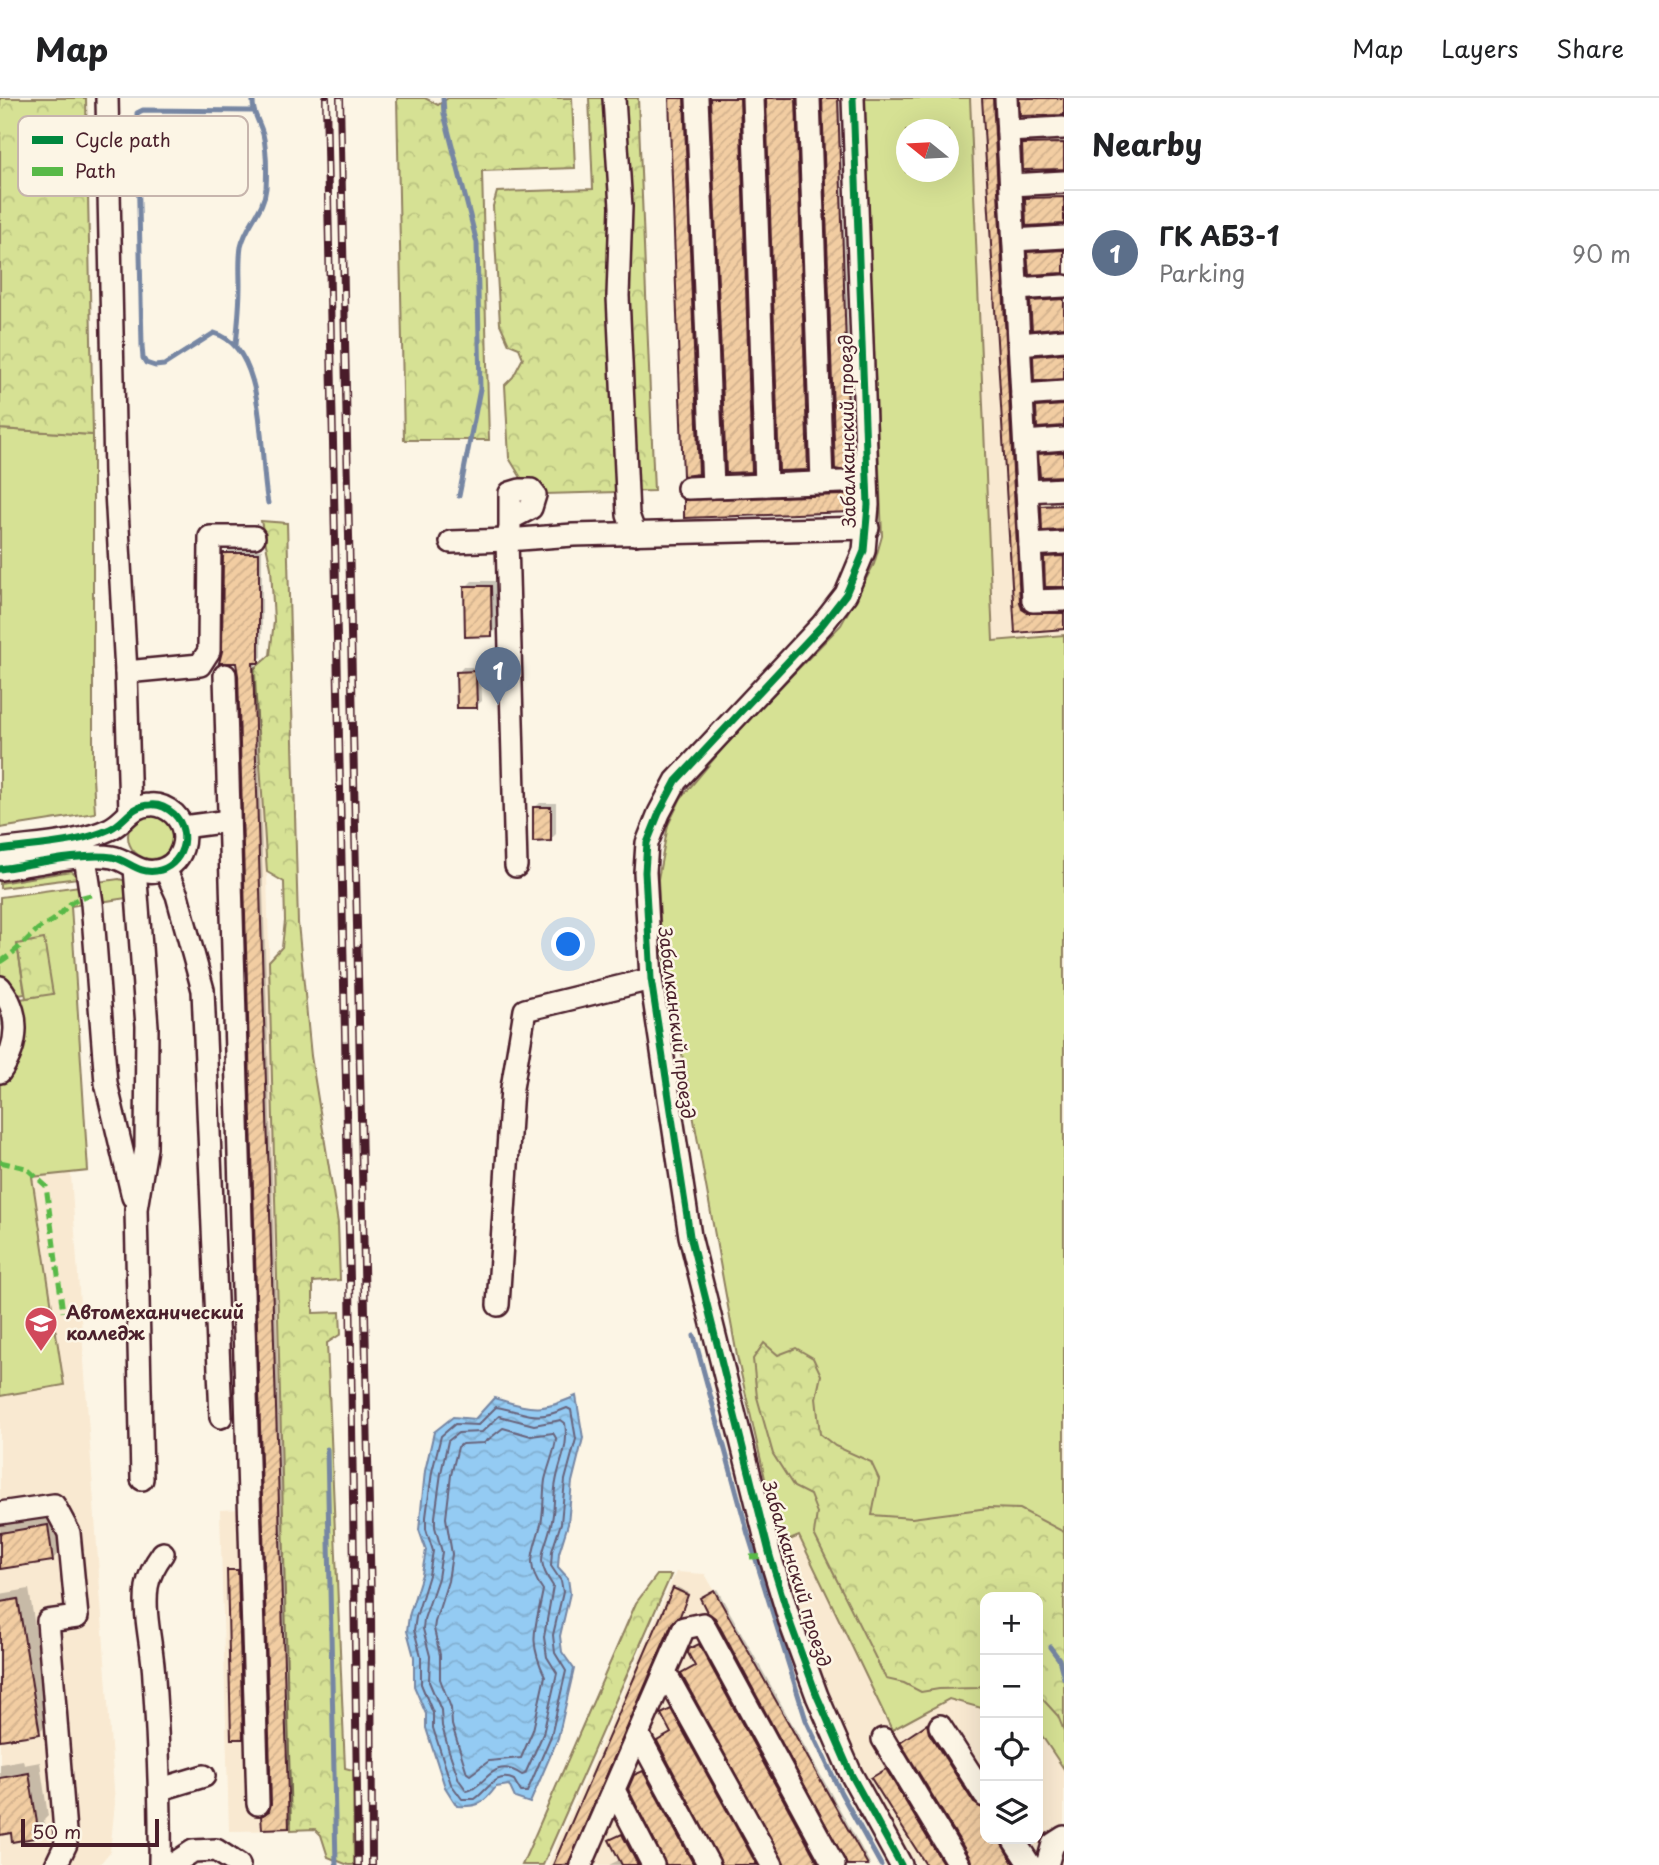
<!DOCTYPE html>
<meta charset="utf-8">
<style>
:root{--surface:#fff;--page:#f2f2f2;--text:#202124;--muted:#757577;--line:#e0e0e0;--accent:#d1495b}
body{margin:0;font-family:"Playpen Sans",sans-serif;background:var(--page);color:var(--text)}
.controls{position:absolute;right:21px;bottom:21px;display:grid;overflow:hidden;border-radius:14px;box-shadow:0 7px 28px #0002}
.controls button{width:63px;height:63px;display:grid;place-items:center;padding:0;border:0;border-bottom:2px solid var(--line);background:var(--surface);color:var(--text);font:35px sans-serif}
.compass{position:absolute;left:896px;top:21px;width:63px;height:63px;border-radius:50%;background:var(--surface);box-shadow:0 7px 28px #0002;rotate:288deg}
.scale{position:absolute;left:21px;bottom:18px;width:138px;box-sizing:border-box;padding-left:7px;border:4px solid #4a1f2b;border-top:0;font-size:19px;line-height:24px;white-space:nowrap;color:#4a1f2b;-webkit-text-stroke:5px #fcf5e5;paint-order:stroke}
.you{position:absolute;left:569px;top:847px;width:24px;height:24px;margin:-18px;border:5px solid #fff;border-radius:50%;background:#1a73e8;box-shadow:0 0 0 10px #1a73e833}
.badge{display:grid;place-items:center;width:46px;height:46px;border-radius:50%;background:var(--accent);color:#fff;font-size:23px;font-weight:700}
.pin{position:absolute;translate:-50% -58px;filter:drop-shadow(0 2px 4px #0008)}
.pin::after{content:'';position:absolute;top:37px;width:24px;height:21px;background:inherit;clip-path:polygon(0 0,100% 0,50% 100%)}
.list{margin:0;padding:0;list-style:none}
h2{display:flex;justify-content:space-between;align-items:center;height:91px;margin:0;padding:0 28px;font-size:30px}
h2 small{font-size:23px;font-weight:400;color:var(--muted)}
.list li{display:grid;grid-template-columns:46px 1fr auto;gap:21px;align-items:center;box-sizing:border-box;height:126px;padding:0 28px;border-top:2px solid var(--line)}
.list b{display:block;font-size:26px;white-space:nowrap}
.list p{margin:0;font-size:23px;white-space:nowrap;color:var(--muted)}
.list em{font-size:23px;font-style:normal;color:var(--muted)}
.icon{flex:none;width:38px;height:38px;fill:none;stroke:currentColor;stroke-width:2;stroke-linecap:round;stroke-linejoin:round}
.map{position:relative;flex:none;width:1064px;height:1767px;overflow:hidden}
header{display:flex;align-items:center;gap:42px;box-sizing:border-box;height:98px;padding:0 35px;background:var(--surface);border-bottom:2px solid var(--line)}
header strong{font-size:33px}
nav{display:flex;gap:38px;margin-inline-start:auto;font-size:24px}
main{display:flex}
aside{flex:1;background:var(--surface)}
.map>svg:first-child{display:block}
.built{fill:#f9e9d1}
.grass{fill:#d6e194;stroke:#908060;stroke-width:2;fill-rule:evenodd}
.forest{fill:url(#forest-crowns);stroke:#908060;stroke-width:2}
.water{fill:url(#water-waves);stroke:#7686a3;stroke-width:2}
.shadow{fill:#0003}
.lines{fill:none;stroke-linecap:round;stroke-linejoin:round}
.shore{stroke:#68647b;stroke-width:2}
.stream{stroke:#7686a3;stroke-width:5}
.building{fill:url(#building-hatch);stroke:#4a1f2b;stroke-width:2}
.minor-casing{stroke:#4a1f2b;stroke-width:26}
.minor{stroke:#fcf5e5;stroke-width:21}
.rail-casing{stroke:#4a1f2b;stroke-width:8}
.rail{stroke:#fcf5e5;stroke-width:5;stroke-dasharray:16;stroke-linecap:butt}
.quiet{stroke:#58b947;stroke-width:5;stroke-dasharray:10 5;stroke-linecap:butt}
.cycleway-casing{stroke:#fcf5e5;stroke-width:11}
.cycleway{stroke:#00873e;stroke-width:7}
.labels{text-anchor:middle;stroke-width:5;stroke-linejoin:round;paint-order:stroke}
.street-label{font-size:18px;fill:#4a1f2b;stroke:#fcf5e5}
.poi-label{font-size:18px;font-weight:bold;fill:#4a1f2b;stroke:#fcf5e5;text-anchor:start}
.key{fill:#fcf5e5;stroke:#c7b5ad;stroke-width:2}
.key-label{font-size:19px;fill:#4a1f2b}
</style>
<header>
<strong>Map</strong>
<nav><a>Map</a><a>Layers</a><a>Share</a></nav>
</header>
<main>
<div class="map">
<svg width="1064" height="1767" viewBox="0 0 1064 1767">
<defs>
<pattern id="forest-crowns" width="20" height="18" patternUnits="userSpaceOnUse" patternTransform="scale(1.75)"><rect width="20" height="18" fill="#d6e194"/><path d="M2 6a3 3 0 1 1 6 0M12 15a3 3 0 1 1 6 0" fill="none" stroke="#b9c180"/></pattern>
<pattern id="water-waves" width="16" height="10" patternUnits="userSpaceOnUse" patternTransform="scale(1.75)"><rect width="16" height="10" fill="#94cbf3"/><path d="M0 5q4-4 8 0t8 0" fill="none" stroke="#81aed0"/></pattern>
<pattern id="building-hatch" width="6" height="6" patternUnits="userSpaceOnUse" patternTransform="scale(1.75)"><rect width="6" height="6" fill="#f2cda2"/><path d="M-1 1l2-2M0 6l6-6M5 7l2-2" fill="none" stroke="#d1b08c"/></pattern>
</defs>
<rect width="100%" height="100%" fill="#fcf5e5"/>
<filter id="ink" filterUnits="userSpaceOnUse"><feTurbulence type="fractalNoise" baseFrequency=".0143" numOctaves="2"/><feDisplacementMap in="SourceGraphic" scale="14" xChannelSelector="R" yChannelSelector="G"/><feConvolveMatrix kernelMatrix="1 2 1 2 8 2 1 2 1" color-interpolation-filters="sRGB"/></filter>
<g filter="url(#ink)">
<g class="built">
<polygon points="970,0 1064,0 1064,537 993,544"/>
<polygon points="254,571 267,774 291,1732 229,1733 220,1412 243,1411 217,572"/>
<polygon points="66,1006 115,1705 110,1754 99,1767 0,1767 0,1017"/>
<polygon points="799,1437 891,1632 949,1601 985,1611 985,1741 1038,1741 1038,1632 1064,1671 1064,1767 917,1767 862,1680 813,1558 779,1446"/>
<polygon points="676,1474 705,1476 870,1767 548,1767"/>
</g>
<g class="grass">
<path d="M 863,0 L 970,0 L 993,543 L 1064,537 L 1064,1671 L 1038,1632 L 1038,1499 L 985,1499 L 985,1611 L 949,1601 L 892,1632 L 799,1438 L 780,1446 L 737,1258 L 661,841 L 658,781 L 668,727 L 681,700 L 734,637 L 841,527 L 874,466 L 882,438 ZM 906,32 L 948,32 L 948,74 L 906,74 Z"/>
<polygon points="0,331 93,337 93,679 95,715 0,730"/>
<circle cx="151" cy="738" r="23"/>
<polygon points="71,773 78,780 0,790 0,785"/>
<polygon points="119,781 129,784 133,799 100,804 97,784"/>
<polygon points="79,788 83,806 71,808 88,1073 32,1079 64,1287 0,1298 0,984 15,902 53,895 17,846 25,896 13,898 0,880 0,799"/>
</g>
<g class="forest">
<polygon points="0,0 86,0 93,337 0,331"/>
<polygon points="397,0 425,0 438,7 448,0 572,0 575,70 482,73 489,342 404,342"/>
<polygon points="589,0 638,0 654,393 545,396 526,388 509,360 505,287 513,279 523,260 519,250 509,246 500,226 493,108 497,94 593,91"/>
<polygon points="261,423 287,425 298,825 311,958 338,1125 340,1182 313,1184 313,1215 340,1214 341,1236 327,1245 345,1670 353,1672 354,1767 348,1767 328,1759 321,1737 315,1731 291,1732 269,863 282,849 285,823 284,784 267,774 254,571 270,557 274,523 271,470"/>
<polygon points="44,841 53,896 26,900 17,846"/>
<polygon points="764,1245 778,1257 796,1250 813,1260 821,1277 816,1300 820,1336 835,1348 871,1364 879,1381 872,1417 912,1420 988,1410 1020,1411 1064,1434 1064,1633 1058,1618 1038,1596 1038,1499 985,1499 985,1585 977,1590 939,1591 921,1594 904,1585 886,1581 814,1436 817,1415 810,1397 794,1389 773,1356 757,1299 753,1261"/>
<polygon points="657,1477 671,1477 543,1767 522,1767 636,1505"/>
</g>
<path class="water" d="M 576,1298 L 583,1340 L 572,1384 L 568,1426 L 559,1455 L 558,1469 L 568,1480 L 570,1495 L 560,1538 L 562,1554 L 574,1571 L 558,1640 L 530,1705 L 515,1700 L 509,1687 L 496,1689 C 483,1706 479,1709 457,1708 L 445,1689 L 426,1630 L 426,1616 L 414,1588 L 414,1559 L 407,1533 L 409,1518 L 422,1476 L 426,1452 L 419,1432 L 425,1373 L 434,1334 L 453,1319 L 475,1321 L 494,1300 C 532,1311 538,1315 576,1298 Z"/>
<g class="shadow">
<polygon points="670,0 685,0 701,372 699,375"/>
<polygon points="712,0 741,0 754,370 752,373"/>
<polygon points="768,0 797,0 810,368 808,370"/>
<polygon points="824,0 839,0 853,370 850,372 836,370"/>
<polygon points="984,0 995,0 1023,507 1036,515 1064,514 1064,530 1016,533"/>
<polygon points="1064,43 1064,69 1023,47 1026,45"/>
<polygon points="1064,98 1064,124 1026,101 1029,99"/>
<polygon points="1064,150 1064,173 1029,155 1031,153"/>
<polygon points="1064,200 1064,227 1032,204 1034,202"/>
<polygon points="1064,254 1064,280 1035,259 1037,256"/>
<polygon points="1064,305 1064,327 1038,310 1040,308"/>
<polygon points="1064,352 1064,377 1040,357 1042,355"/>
<polygon points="852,393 853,410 850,413 686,404 688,402 846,396"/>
<polygon points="1064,405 1064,431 1043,408 1045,406"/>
<polygon points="229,452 262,452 262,559 256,563 292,1724 288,1728 271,1712 273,1706 238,563 224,553 225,456"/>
<polygon points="1064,456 1064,488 1046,460"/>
<polygon points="472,483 496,483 497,531 491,537 466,489"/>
<polygon points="463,569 481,569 482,603 476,608 458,575"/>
<polygon points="540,705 556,705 556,736 550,742 534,710"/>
<polygon points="0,875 4,882 9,917 0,930"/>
<polygon points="59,1417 64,1449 53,1461 0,1469 0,1426"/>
<polygon points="240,1470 244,1637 242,1639 229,1473"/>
<polygon points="677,1489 689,1495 681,1514 674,1521 570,1758 570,1767 555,1767"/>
<polygon points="29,1491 50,1622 39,1634 0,1640 0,1496"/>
<polygon points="717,1491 871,1767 847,1767 847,1760 704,1498"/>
<polygon points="701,1545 822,1767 785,1767 785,1760 696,1568 694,1549"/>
<polygon points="673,1610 760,1767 722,1767 722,1760 665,1615"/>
<polygon points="929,1626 931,1633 976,1703 985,1708 985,1741 1002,1741 1019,1767 974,1767 972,1760 904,1642"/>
<polygon points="23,1662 24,1667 40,1664 48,1718 44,1722 45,1727 33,1738 12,1733 0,1735 0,1666"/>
<polygon points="888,1670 947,1767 928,1767 873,1680"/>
<polygon points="645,1672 697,1767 666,1767 666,1761 639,1675"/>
<polygon points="624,1735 641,1767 609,1767 621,1761 613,1741"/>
</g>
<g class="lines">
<g class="shore">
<path d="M 496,1309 C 528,1314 533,1325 567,1310 L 571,1312 L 576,1341 L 565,1382 L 561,1425 L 552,1453 L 551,1468 L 561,1483 L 563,1494 L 553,1537 L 555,1555 L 566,1573 L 551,1638 L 527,1694 L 521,1694 L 514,1682 C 496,1673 488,1692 475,1701 L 462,1701 L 451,1686 L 433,1630 L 433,1615 L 421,1586 L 421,1558 L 414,1532 L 416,1519 L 429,1477 L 433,1453 L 426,1431 L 426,1419 L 432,1374 L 441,1338 L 455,1326 L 478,1327 Z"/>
<path d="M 499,1318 L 534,1327 L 561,1322 L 565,1325 C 569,1350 560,1361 556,1384 C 553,1398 555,1414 551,1427 C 544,1456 534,1460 553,1488 L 544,1539 L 547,1559 L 557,1575 L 543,1636 L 525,1676 L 522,1677 C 492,1656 485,1690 467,1693 L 459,1682 L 449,1653 L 442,1628 L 441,1612 L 429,1584 L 430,1558 L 423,1531 L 424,1521 L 438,1480 L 442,1454 L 435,1429 L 435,1419 L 441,1375 L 448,1343 L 458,1335 L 482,1334 Z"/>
<path d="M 503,1330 L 531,1338 L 553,1335 L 556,1340 C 555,1354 548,1368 545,1382 C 543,1396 544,1412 541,1426 C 534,1453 524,1466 543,1492 C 536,1530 527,1541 545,1578 L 533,1632 L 521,1660 L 489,1663 L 470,1677 L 467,1675 L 452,1627 L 451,1610 L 440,1581 L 440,1557 L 434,1531 L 435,1524 L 448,1483 L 452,1456 L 446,1420 L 451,1377 L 458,1349 L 462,1346 L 484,1345 Z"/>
</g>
<g class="stream">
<polyline points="443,0 444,16 477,145 480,291 459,398"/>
<path d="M 252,13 L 143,12 L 137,15 L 142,248 L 143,260 L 146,265 L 155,268 L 164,267 L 214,235 C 269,250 258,360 268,405"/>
<path d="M 236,247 C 238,227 240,207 240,187 C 240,174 239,162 241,149 C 246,126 264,113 266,90 C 267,73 267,53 263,36 C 259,22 252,15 253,0"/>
<polyline points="694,1238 748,1436 806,1622 841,1695 881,1767"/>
<polyline points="327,1351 336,1767"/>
<polyline points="1050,1549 1059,1561 1064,1580"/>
</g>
</g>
<g class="building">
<polygon points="669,0 684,0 699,376 683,378"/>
<polygon points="710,0 740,0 752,374 726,375"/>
<polygon points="766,0 796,0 808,372 779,373"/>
<polygon points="822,0 838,0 850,374 835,371"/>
<polygon points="982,0 993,0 1020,504 1022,511 1028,515 1064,515 1064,531 1015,535"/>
<polygon points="1019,0 1064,0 1064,17 1020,18"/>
<polygon points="1064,45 1064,71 1023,72 1022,46"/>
<polygon points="1064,99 1064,126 1026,128 1025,100"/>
<polygon points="1064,152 1064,175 1029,177 1027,154"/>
<polygon points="1064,201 1064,229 1032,232 1030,203"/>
<polygon points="1064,255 1064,281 1034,283 1033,258"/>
<polygon points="1064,307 1064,328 1037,330 1036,309"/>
<polygon points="1064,354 1064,378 1040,379 1038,356"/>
<polygon points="851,393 851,414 684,420 684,402 843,397"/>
<polygon points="1064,407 1064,432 1042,433 1041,408"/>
<polygon points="223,455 259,455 259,565 253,565 289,1730 262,1731 261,1718 269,1713 271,1706 238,577 236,565 219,565 222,553"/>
<polygon points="1064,458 1064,489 1045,489 1044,459"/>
<polygon points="464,488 491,488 492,538 465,539"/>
<polygon points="476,573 477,610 457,610 456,574"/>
<polygon points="533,709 551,709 551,743 533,744"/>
<polygon points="48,1427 53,1463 0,1471 0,1435"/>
<polygon points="227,1472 238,1472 243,1641 231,1641"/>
<polygon points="673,1490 688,1497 680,1518 672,1525 568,1767 553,1767"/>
<polygon points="714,1492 868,1767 847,1767 715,1520 707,1514 700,1500"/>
<polygon points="18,1501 40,1636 0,1642 0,1504"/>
<polygon points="699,1546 819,1767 785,1767 681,1576 695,1568 688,1555 689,1551"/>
<polygon points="671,1611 757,1767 722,1767 657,1643 671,1635 661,1616"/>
<polygon points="927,1626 929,1635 974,1705 985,1711 985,1741 999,1741 1014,1767 972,1767 970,1760 900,1644"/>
<polygon points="886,1671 944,1767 926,1767 871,1680"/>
<polygon points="643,1673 694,1767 666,1767 628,1691 634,1677"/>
<polygon points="29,1675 38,1731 33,1732 34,1740 12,1744 11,1735 0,1737 0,1680"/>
<polygon points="622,1736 638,1767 622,1767 609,1742"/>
</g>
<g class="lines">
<defs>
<g id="minor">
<polyline points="107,0 115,375 126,574 130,714"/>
<polyline points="614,0 621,109 618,198 628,417 635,436"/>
<polyline points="697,0 713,389"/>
<polyline points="753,0 766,387"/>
<polyline points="809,0 822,385"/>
<polyline points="853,0 868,407 864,453 846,496 822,527 676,683 659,715 647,745 645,774 651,881 690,1138 770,1458 791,1527 817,1598 851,1676 901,1767"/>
<polyline points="1006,0 1033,503 1064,502"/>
<polyline points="1008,33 1063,30"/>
<polyline points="1011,87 1064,84"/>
<polyline points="1014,142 1064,139"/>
<polyline points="1016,191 1064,188"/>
<polyline points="1020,246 1064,242"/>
<polyline points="1022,297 1064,294"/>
<polyline points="1025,344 1064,341"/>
<polyline points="688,390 842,384"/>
<polyline points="1027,393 1064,391"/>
<polyline points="510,421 531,410 535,397 531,392 520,392 510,395 510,430 507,442 516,768"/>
<polyline points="451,444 507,442 573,437 868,430"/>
<polyline points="1030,447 1064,445"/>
<polyline points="126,574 200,567 209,553 210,439 254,439"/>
<polyline points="225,577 258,1706"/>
<polyline points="183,729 229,723"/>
<path d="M 0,752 C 35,747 78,746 110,731 C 125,724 131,707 150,707 C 159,706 167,710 174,716 C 193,735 183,769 156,773 C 138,776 128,762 112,759 C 85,754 29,767 0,771"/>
<polyline points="85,759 92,805 106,985 133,1099"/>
<polyline points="135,770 147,928 146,1050 136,1111 142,1381"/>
<polyline points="165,771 177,797 203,892 221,1319"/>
<path d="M 0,889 C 21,915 19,947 0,974"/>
<polyline points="498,1207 512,990 525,912 651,881"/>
<polyline points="0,1415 54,1407 69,1435 77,1519 48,1523 66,1746 56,1767"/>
<polyline points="665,1574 772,1767"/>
<polyline points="940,1628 985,1698"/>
<polyline points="638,1636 709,1767"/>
<polyline points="883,1641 959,1767"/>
<polyline points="161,1691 204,1678"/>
<polyline points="614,1692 653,1767"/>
<polyline points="1013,1741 1030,1767"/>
<path d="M 160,1767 C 161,1704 158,1642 154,1580 C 153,1550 143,1518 147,1489 C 149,1476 155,1466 163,1455"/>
<polyline points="172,1767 193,1753 216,1752 239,1767"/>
<polyline points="581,1767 684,1530 703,1526 834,1767"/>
<polyline points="1047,1767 1053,1746 1064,1739"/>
</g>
</defs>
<use href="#minor" class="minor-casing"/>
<use href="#minor" class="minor"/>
<defs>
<g id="rail">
<polyline points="326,0 350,1182 358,1767"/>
<polyline points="340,0 371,1507 372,1767"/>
</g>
</defs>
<use href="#rail" class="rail-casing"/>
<use href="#rail" class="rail"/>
<g class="quiet">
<path d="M 0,864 C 17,853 23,845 37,832 C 43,827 51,825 56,820 C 70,807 70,801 91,797"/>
<polyline points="0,1064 26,1070 46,1088 63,1214"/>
<polyline points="750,1459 770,1458"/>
</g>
<defs>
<g id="cycleway">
<polyline points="853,0 868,407 864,453 846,496 822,527 676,683 659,715 647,745 645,774 651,881 690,1138 770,1458 791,1527 817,1598 851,1676 901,1767"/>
<path d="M 0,752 C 35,747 78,746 110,731 C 125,724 131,707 150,707 C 159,706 167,710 174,716 C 193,735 183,769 156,773 C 138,776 128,762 112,759 C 85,754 29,767 0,771"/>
</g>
</defs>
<use href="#cycleway" class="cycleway-casing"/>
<use href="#cycleway" class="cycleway"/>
</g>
</g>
<defs>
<symbol id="university-pin" viewBox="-11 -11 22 30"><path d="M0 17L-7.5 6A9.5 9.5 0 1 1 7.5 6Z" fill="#d1495b" stroke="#fcf5e5"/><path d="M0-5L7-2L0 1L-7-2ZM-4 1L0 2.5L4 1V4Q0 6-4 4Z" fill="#fff"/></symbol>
</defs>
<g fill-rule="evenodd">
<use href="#university-pin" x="22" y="1206" width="38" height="52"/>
</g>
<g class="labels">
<g class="street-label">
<text transform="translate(848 333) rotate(-91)" y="6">Забалканский проезд</text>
<text transform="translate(676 925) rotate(83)" y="6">Забалканский проезд</text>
<text transform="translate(796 1476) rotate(73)" y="6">Забалканский проезд</text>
</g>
<g class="poi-label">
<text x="66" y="1221">Автомеханический<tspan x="66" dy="21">колледж</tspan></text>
</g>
</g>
<rect x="18" y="18" width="230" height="80" rx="10" class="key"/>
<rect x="32" y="38" width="31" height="8" fill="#00873e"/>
<rect x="32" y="69" width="31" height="9" fill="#58b947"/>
<g class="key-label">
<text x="75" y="49">Cycle path</text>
<text x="75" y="80">Path</text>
</g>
</svg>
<div class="controls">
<button>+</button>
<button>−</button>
<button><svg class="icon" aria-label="locate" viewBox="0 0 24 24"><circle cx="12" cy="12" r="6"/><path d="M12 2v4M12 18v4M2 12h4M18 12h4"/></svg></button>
<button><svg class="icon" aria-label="layers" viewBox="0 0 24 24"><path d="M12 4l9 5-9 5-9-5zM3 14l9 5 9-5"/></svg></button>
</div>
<svg class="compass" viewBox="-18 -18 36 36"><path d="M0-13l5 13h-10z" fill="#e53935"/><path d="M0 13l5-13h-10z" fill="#757577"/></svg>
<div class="scale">50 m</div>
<div class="you"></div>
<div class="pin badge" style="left:498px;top:607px;background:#5c6f8a">1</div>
</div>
<aside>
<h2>Nearby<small></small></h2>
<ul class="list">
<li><span class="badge" style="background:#5c6f8a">1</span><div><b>ГК АБЗ-1</b><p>Parking</p></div><em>90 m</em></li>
</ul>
</aside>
</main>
